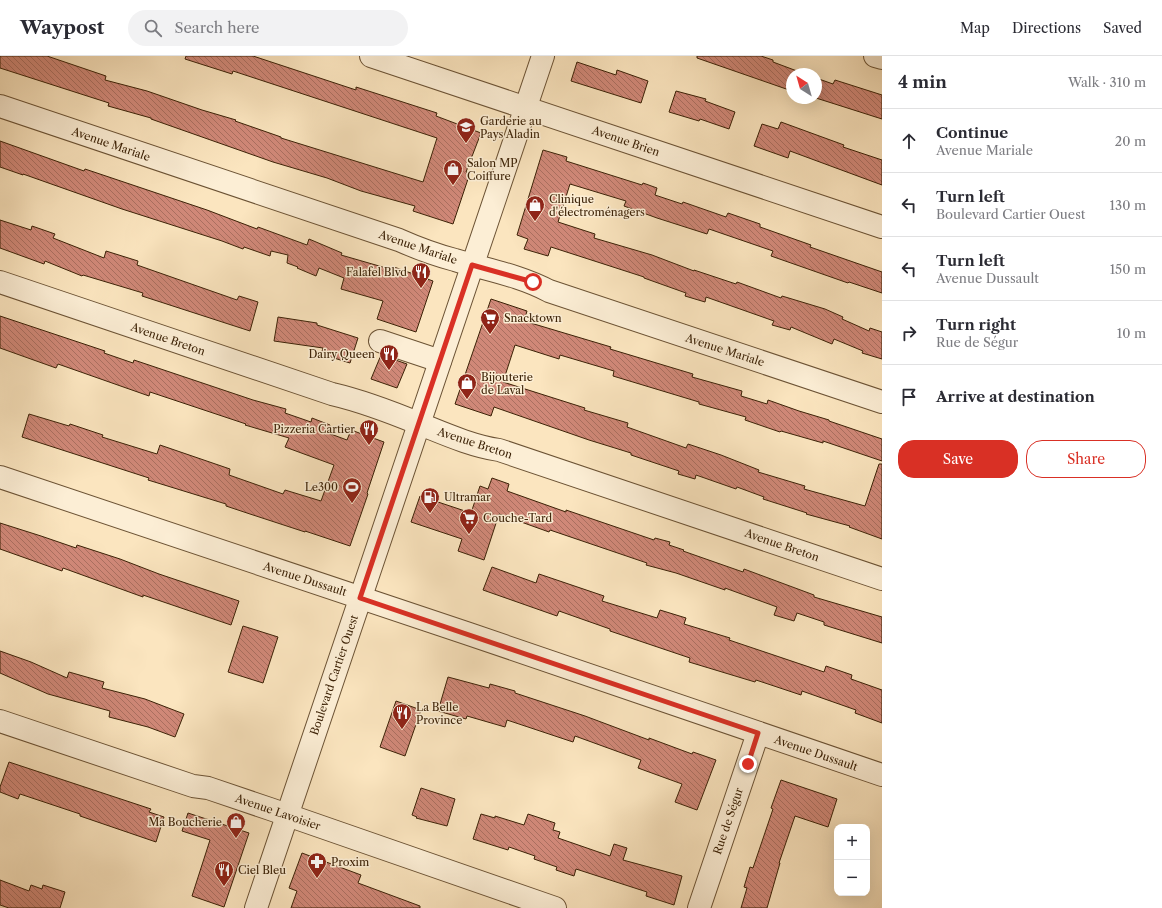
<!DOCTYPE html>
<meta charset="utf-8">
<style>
:root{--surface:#fff;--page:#f2f2f3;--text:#2b2b33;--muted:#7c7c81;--line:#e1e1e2;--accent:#d93025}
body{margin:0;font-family:"Libre Caslon Text",serif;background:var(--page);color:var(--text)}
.controls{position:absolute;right:12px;bottom:12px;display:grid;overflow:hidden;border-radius:8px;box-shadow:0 4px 16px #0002}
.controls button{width:36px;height:36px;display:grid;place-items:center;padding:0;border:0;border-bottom:1px solid var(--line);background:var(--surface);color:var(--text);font:20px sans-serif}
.compass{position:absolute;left:786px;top:12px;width:36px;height:36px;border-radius:50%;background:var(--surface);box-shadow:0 4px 16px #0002;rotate:323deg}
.stop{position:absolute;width:12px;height:12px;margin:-9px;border:3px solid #d93025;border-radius:50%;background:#fff}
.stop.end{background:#d93025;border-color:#fff;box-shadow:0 1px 4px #0008}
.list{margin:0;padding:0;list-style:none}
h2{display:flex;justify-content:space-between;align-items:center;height:52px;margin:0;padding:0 16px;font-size:17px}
h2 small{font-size:13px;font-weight:400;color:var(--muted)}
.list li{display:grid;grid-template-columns:26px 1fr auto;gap:12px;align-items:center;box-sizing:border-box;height:64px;padding:0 16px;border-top:1px solid var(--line)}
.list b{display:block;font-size:15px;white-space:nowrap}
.list p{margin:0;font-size:13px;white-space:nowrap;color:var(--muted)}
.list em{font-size:13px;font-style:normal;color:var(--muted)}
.actions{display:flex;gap:8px;padding:12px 16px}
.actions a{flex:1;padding:9px 0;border:1px solid var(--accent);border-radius:16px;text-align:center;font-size:14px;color:var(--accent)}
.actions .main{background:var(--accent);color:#fff}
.icon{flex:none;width:22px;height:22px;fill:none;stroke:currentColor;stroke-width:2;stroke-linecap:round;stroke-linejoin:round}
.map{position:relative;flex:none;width:882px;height:852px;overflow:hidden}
header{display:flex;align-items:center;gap:24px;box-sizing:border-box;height:56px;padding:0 20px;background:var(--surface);border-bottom:1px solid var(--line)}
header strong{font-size:19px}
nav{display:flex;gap:22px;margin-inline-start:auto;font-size:14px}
.search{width:280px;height:36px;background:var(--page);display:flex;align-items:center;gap:10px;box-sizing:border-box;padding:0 14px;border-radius:22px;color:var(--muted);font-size:15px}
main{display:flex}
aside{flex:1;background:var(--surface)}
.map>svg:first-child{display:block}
.building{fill:url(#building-back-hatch);stroke:#3c2207}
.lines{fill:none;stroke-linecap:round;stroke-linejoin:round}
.minor-casing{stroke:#6c5335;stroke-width:24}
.minor{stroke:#fceed5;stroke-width:22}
.route{stroke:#d93025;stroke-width:5}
.labels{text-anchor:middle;stroke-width:3;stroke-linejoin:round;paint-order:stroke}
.poi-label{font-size:11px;fill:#3c2207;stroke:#fceed5;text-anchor:start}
.street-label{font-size:11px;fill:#3c2207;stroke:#fceed5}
</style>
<header>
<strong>Waypost</strong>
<div class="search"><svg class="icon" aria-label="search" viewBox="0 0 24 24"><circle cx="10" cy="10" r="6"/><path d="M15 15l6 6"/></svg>Search here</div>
<nav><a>Map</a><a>Directions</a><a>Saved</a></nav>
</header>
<main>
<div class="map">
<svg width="882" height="852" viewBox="0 0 882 852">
<defs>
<pattern id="building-back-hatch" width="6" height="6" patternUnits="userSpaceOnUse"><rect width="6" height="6" fill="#d08878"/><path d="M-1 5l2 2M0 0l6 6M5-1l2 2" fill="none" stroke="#aa6f60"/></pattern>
</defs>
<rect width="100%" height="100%" fill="#fbe5bf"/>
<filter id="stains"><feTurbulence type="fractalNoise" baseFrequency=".005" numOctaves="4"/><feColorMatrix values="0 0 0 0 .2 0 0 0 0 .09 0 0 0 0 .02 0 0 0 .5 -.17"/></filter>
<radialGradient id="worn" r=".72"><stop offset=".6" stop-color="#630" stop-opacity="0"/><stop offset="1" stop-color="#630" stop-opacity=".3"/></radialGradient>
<g class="building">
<polygon points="0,0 47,0 106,20 105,24 147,35 202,54 236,64 235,65 281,81 281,82 423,126 437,82 233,15 232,18 185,3 186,0 253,0 356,34 356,31 437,57 436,60 481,77 466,116 470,117 453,168 413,155 415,150 361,135 327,122 273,106 151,63 151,62 108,50 109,47 0,12"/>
<polygon points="697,0 761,0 773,4 773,6 805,18 792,18 792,35 697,2"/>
<polygon points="577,6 616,19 617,14 648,25 641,47 571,25"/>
<polygon points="816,22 833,28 835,24 882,39 882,63 816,42"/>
<polygon points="676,35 706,43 705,45 735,56 729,73 700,63 699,65 669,56"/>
<polygon points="781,66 844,89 843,91 882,104 882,129 790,95 788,102 754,90 762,68 778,73"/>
<polygon points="0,85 84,115 85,113 207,154 257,173 258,171 307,189 309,183 342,197 341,199 393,214 394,211 433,225 416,276 377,263 383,245 341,233 344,222 319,212 316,220 297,212 298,211 287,207 288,199 271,195 270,200 244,191 243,193 222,185 122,153 23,118 23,119 0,111"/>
<polygon points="543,94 567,101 566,105 642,129 643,127 657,132 655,139 682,148 683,146 726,161 728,157 760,168 760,171 811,189 810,191 882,216 882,237 849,226 848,227 771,200 773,195 709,173 707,178 657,162 624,150 626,145 570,128 558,166 595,178 594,182 652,199 694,215 694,214 736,228 737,226 781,242 782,240 825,253 843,261 842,263 869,275 870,272 882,276 882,303 862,297 863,295 834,283 832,288 791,271 790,274 772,269 774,265 706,241 705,246 685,240 686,237 644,222 644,221 551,191 548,200 524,193 528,183 517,179"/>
<polygon points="0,164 31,174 32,170 55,178 53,182 104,202 106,195 138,205 137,209 237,244 239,240 258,246 250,275 142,240 143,237 83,219 82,220 45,205 44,208 0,192"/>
<polygon points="491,243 527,255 524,265 611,291 610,293 693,318 692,321 742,335 741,340 767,348 768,344 799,355 829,364 829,365 882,383 882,405 823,385 823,387 781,375 780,376 745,364 746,361 699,348 699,346 613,320 614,315 560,299 559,303 515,289 503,326 585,352 584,354 628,367 627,371 686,392 688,388 721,399 759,414 758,416 805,430 804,433 865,450 879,408 882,408 882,483 849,471 850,470 806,458 807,457 763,443 764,441 737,431 736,433 696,419 695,423 678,418 679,415 631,399 631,397 589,384 494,351 491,360 455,348"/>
<polygon points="0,260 105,295 104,297 133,307 134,304 253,344 286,353 285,357 311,366 312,362 330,369 328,377 347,384 351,374 384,386 367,437 368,438 350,490 305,475 305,476 250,458 226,450 226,448 148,424 149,422 22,381 29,358 69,370 70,368 103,379 102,381 157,398 160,389 230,413 229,419 283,438 285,434 321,445 334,409 285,391 289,382 245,369 246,368 150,336 149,340 58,308 56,312 0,292"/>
<polygon points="278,261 317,267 317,269 358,282 350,307 321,298 323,292 274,285"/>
<polygon points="381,299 407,308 397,332 371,323"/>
<polygon points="492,422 509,428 507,435 566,456 566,454 654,484 655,482 670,486 669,489 684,494 683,495 743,516 744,513 814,539 814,541 882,561 882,587 824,569 824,566 797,557 794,565 774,559 777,551 725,532 725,534 676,517 646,509 647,507 550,474 549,476 499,458 484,504 458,495 462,483 411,466 420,440 471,457 480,430 488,433"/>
<polygon points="0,467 41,480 76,492 77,489 120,503 159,518 239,545 231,569 143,539 143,541 63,512 62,515 0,493"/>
<polygon points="492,511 536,527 539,518 604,540 602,545 657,562 660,554 686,562 684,568 730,582 729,584 824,616 826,610 852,619 851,623 882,634 882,667 855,657 856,654 802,635 801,639 756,624 755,626 689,606 690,602 610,575 610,573 559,555 557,560 483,534"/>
<polygon points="243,570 278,581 263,627 228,616"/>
<polygon points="0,595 31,606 67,622 69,616 104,626 102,632 145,643 184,658 175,681 148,671 109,661 110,655 48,638 0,617"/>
<polygon points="448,621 489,632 490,628 515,635 515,637 585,660 649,684 649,682 692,698 693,696 716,704 697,754 675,746 682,728 638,712 641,704 575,680 573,686 507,664 505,671 467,660 466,663 438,655"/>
<polygon points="396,645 421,654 405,700 380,691"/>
<polygon points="9,706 151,753 149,756 164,761 156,786 80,760 80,758 20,738 18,743 0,736 0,731"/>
<polygon points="781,724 837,743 828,771 795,760 779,807 780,807 767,852 741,852 747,832 744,831 750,811 753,812 773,753 771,752"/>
<polygon points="421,732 455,743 447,770 416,762 417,761 412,759"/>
<polygon points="188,757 249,777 224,851 192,840 210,784 182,775"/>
<polygon points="481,758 495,762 495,760 524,769 528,758 555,767 553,774 560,776 558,782 610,800 614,788 627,792 623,804 682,820 674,849 646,840 647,836 576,813 574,820 556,814 557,811 534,803 535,800 509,791 508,794 473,783"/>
<polygon points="302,797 361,819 358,827 420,850 420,852 291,852 297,835 289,832"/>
<polygon points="0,824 29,835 31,829 42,833 43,829 65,836 60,852 9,852 0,849"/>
</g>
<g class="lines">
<defs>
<g id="minor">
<polyline points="371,0 882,171"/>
<polyline points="875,0 882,2"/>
<path d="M 0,50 L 399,184 C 417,192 436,199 455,204 C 487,214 519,219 549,235 L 882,346"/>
<path d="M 0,226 L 332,338 C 362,345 391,356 420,368 C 445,378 472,390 499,394 L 882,523"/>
<polyline points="380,285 440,305"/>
<polyline points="0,421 469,578 882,719"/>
<polyline points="0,665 193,730 208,732 270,753 555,852"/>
<polyline points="256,852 543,0"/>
<polyline points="699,852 758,677"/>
</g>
</defs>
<use href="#minor" class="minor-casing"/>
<use href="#minor" class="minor"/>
</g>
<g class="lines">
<polyline class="route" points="533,226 472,209 360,542 758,677 748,708"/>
</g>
<defs>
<symbol id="school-pin" viewBox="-11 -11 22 30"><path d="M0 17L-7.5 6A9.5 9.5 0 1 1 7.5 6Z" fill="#8f2418" stroke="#fceed5"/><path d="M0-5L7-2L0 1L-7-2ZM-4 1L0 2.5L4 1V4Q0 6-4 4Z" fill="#fff"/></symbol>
<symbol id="shop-pin" viewBox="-11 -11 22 30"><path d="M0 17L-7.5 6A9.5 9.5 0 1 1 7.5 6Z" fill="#8f2418" stroke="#fceed5"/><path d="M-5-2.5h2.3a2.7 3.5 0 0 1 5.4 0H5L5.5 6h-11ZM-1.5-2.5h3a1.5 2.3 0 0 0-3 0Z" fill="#fff"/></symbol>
<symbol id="restaurant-pin" viewBox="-11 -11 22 30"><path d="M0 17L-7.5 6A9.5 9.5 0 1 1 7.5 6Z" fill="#8f2418" stroke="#fceed5"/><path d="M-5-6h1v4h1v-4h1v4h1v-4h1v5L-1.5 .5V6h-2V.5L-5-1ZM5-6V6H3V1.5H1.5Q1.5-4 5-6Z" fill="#fff"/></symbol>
<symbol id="supermarket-pin" viewBox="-11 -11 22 30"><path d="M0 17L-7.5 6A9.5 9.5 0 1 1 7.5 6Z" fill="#8f2418" stroke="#fceed5"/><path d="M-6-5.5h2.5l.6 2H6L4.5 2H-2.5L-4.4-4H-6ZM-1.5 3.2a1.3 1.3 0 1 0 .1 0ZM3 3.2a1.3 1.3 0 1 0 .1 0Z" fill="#fff"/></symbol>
<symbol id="stadium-pin" viewBox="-11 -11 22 30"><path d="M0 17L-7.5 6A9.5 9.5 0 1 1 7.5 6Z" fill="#8f2418" stroke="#fceed5"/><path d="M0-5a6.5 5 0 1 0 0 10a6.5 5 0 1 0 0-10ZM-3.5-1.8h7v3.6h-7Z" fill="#fff"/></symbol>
<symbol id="fuel-pin" viewBox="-11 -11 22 30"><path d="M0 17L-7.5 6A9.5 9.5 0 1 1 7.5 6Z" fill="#8f2418" stroke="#fceed5"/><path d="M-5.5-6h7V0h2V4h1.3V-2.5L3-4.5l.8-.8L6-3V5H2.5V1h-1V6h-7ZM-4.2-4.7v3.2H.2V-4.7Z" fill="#fff"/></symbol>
<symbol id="pharmacy-pin" viewBox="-11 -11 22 30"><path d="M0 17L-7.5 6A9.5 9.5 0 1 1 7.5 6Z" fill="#8f2418" stroke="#fceed5"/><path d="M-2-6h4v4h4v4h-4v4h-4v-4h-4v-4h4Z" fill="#fff"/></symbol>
</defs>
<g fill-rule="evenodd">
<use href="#school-pin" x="455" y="60" width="22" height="30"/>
<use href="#shop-pin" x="442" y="102" width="22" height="30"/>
<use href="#shop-pin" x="524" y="138" width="22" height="30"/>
<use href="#restaurant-pin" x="410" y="205" width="22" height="30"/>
<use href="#supermarket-pin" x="479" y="251" width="22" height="30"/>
<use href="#restaurant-pin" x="378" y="287" width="22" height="30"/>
<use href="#shop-pin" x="456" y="316" width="22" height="30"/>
<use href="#restaurant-pin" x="358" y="362" width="22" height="30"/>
<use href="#stadium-pin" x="341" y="420" width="22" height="30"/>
<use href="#fuel-pin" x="419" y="430" width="22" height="30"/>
<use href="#supermarket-pin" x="458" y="451" width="22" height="30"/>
<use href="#restaurant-pin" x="391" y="646" width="22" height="30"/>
<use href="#shop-pin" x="225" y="755" width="22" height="30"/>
<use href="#pharmacy-pin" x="306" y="795" width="22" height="30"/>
<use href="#restaurant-pin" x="213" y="803" width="22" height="30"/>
</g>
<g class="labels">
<g class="poi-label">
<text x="480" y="69">Garderie au<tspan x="480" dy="13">Pays Aladin</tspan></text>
<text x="467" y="111">Salon MP<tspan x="467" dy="13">Coiffure</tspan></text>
<text x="549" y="147">Clinique<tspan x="549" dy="13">d'électroménagers</tspan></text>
<text x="407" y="220" text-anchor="end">Falafel Blvd</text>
<text x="504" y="266">Snacktown</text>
<text x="375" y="302" text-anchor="end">Dairy Queen</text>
<text x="481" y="325">Bijouterie<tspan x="481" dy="13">de Laval</tspan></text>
<text x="355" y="377" text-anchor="end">Pizzeria Cartier</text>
<text x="338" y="435" text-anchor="end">Le300</text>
<text x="444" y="445">Ultramar</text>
<text x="483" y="466">Couche-Tard</text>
<text x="416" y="655">La Belle<tspan x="416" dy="13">Province</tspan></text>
<text x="222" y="770" text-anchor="end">Ma Boucherie</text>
<text x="331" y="810">Proxim</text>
<text x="238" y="818">Ciel Bleu</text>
</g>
<g class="street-label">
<text transform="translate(626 85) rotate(19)" y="4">Avenue Brien</text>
<text transform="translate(111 88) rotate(19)" y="4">Avenue Mariale</text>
<text transform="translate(418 191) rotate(19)" y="4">Avenue Mariale</text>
<text transform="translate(168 283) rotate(19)" y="4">Avenue Breton</text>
<text transform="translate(725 294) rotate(18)" y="4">Avenue Mariale</text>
<text transform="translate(475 387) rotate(18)" y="4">Avenue Breton</text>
<text transform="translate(782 489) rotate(19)" y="4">Avenue Breton</text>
<text transform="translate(305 523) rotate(18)" y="4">Avenue Dussault</text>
<text transform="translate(334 619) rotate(-71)" y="4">Boulevard Cartier Ouest</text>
<text transform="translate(816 697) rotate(19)" y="4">Avenue Dussault</text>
<text transform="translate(278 756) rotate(19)" y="4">Avenue Lavoisier</text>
<text transform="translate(728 765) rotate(-71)" y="4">Rue de Ségur</text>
</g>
</g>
<rect width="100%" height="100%" filter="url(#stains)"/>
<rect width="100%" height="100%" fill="url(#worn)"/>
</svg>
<div class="controls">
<button>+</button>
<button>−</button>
</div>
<svg class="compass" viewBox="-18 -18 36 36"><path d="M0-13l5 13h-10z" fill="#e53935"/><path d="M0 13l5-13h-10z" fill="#7c7c81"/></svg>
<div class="stop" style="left:533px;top:226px"></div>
<div class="stop end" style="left:748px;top:708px"></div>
</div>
<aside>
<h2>4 min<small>Walk · 310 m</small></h2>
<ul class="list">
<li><svg class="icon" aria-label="ahead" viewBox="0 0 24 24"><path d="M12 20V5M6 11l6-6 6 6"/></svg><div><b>Continue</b><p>Avenue Mariale</p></div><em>20 m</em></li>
<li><svg class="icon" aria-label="left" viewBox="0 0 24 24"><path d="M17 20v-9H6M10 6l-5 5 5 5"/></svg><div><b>Turn left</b><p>Boulevard Cartier Ouest</p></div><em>130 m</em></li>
<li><svg class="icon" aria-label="left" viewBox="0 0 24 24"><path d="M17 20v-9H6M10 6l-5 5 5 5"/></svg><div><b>Turn left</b><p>Avenue Dussault</p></div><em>150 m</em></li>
<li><svg class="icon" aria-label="right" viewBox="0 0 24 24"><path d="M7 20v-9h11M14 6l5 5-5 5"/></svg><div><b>Turn right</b><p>Rue de Ségur</p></div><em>10 m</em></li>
<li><svg class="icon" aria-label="arrive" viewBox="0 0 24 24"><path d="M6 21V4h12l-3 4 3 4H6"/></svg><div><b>Arrive at destination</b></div></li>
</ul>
<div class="actions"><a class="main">Save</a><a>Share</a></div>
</aside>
</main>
